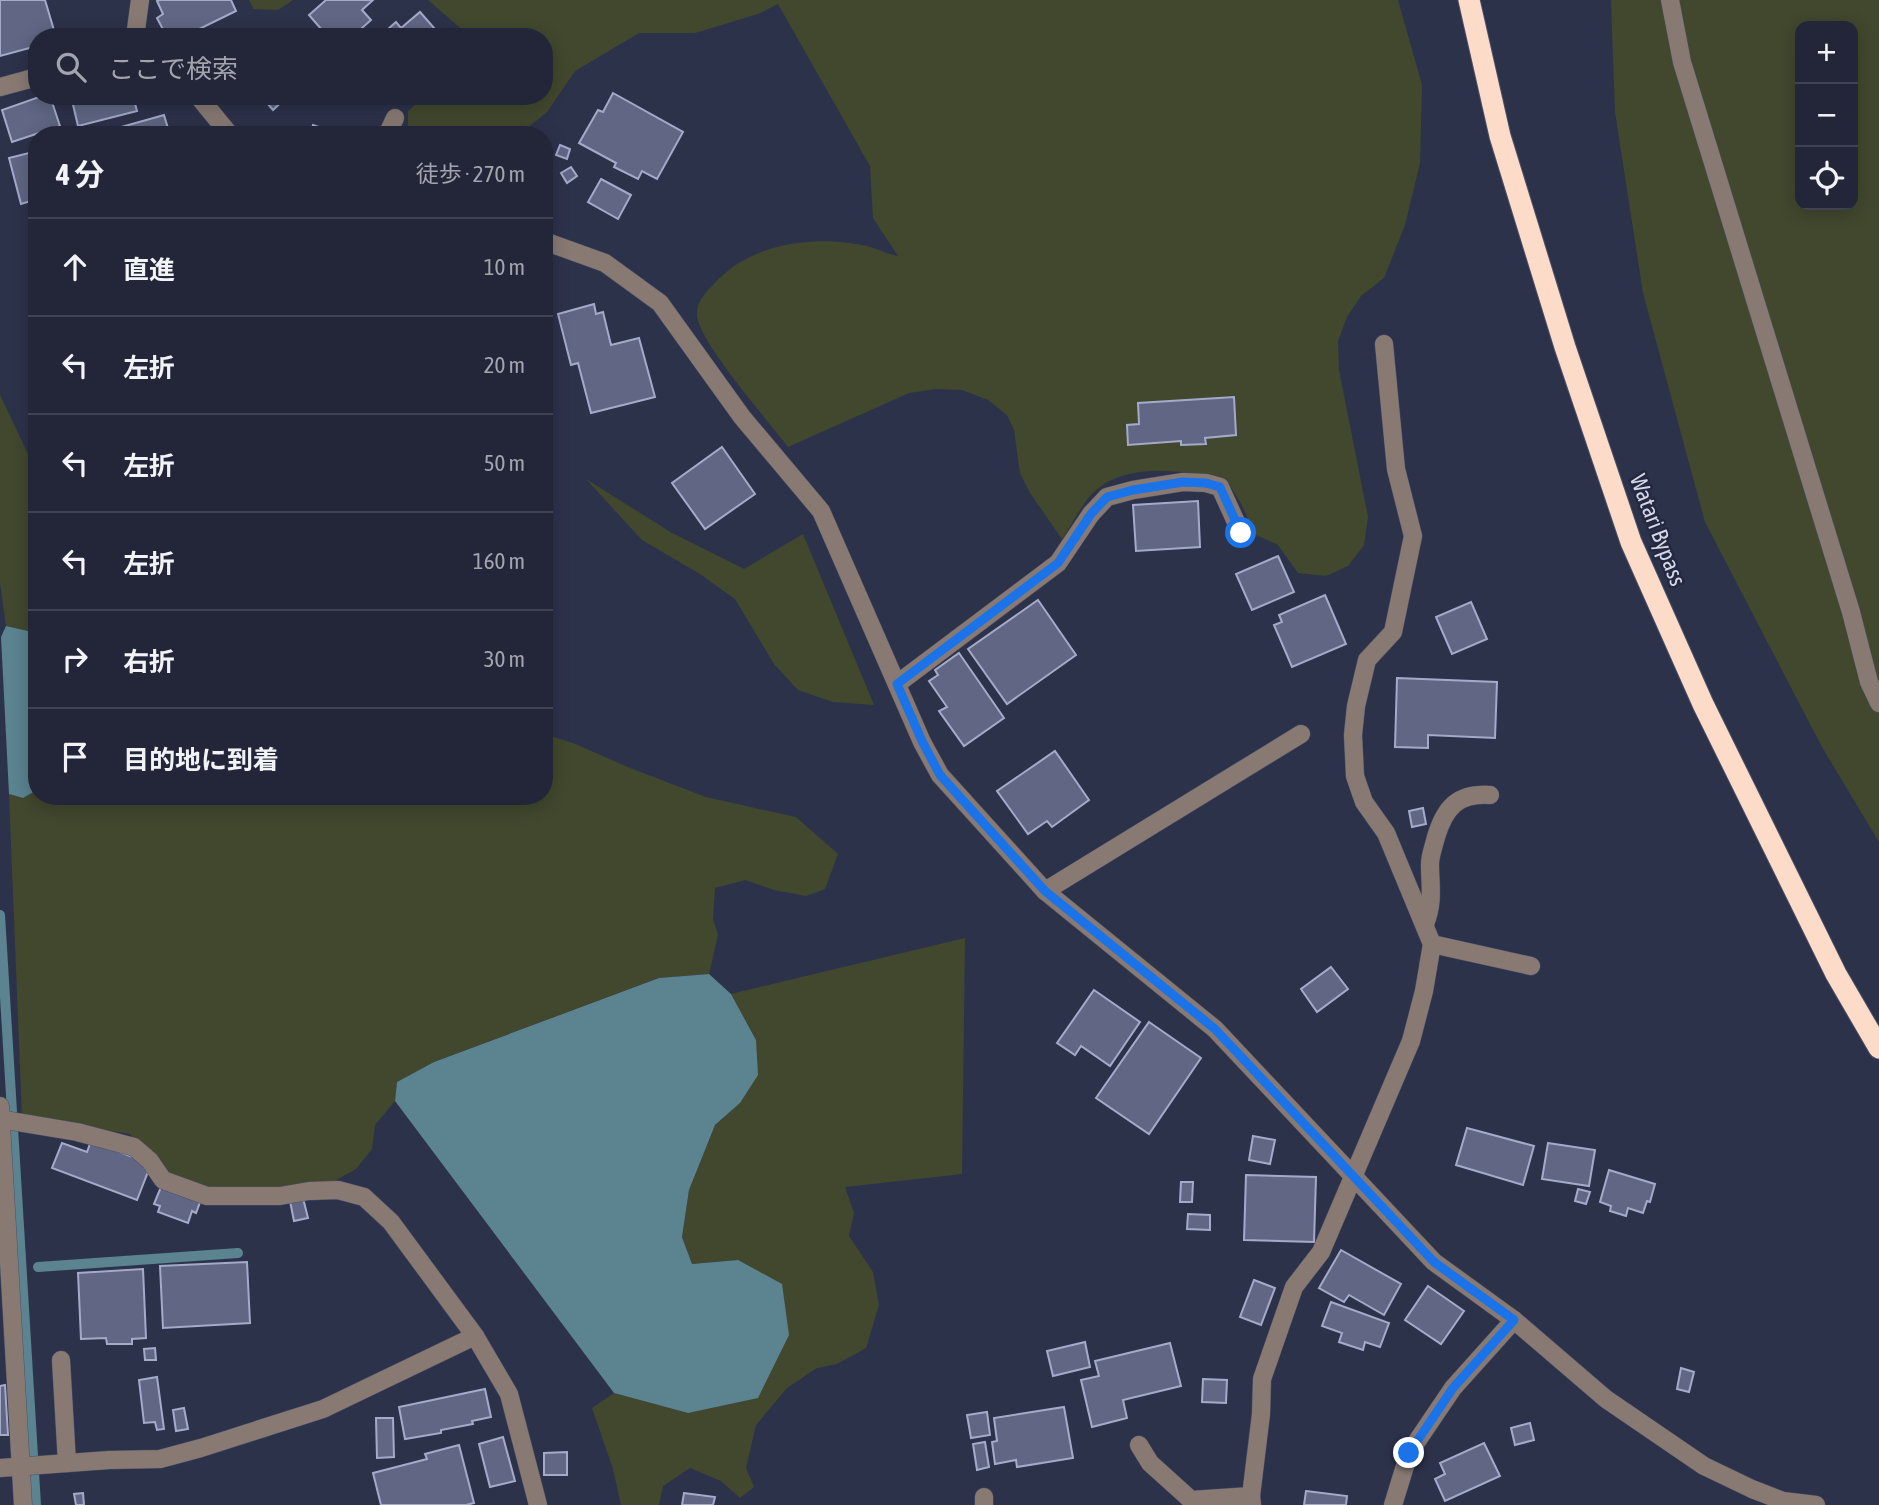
<!DOCTYPE html>
<html lang="ja">
<meta charset="utf-8">
<style>
:root{--surface:#222638;--page:#2e3243;--text:#f1f3f6;--muted:#a2a5ae;--line:#3f4353}
body{margin:0;font-family:"Asap Condensed","Noto Sans JP",sans-serif;background:var(--page);color:var(--text)}
.controls{position:absolute;right:21px;top:21px;display:grid;overflow:hidden;border-radius:14px;box-shadow:0 4px 18px #0003}
.controls button{width:63px;height:63px;display:grid;place-items:center;padding:0;border:0;border-bottom:2px solid var(--line);background:var(--surface);color:var(--text);font:35px sans-serif}
.stop{position:absolute;width:21px;height:21px;margin:-16px;border:5px solid #1a73e8;border-radius:50%;background:#fff}
.stop.end{background:#1a73e8;border-color:#fff;box-shadow:0 2px 7px #0008}
.list{margin:0;padding:0;list-style:none}
h2{display:flex;justify-content:space-between;align-items:center;height:91px;margin:0;padding:0 28px;font-size:30px}
h2 small{font-size:23px;font-weight:400;color:var(--muted)}
.list li{display:grid;grid-template-columns:46px 1fr auto;gap:21px;align-items:center;box-sizing:border-box;height:98px;padding:0 28px;border-top:2px solid var(--line)}
.list b{display:block;font-size:26px;white-space:nowrap}
.list em{font-size:23px;font-style:normal;color:var(--muted)}
.icon{flex:none;width:38px;height:38px;fill:none;stroke:currentColor;stroke-width:2;stroke-linecap:round;stroke-linejoin:round}
.map{position:relative;flex:none;width:1879px;height:1505px;overflow:hidden}
.search{position:absolute;background:var(--surface);box-shadow:0 4px 18px #0003;left:28px;top:28px;width:525px;height:77px;display:flex;align-items:center;gap:18px;box-sizing:border-box;padding:0 24px;border-radius:28px;color:var(--muted);font-size:26px}
.panel{position:absolute;background:var(--surface);box-shadow:0 4px 18px #0003;left:28px;top:126px;width:525px;height:679px;border-radius:28px}
.map>svg:first-child{display:block}
.green{fill:#42482e;fill-rule:evenodd}
.water{fill:#5b8390}
.lines{fill:none;stroke-linecap:round;stroke-linejoin:round}
.stream{stroke:#5b8390;stroke-width:10}
.building{fill:#606684;stroke:#a4abca;stroke-width:2}
.minor-casing{stroke:#4b5067;stroke-width:19}
.highway-casing{stroke:#4b5067;stroke-width:23}
.minor{stroke:#887a73;stroke-width:18}
.highway{stroke:#fcdbc8;stroke-width:21}
.route{stroke:#1a73e8;stroke-width:9}
.labels{text-anchor:middle;stroke-width:5;stroke-linejoin:round;paint-order:stroke}
.street-label{font-size:23px;fill:#d4d7e7;stroke:#242840}
</style>
<div class="map">
<svg width="1879" height="1505" viewBox="0 0 1879 1505">
<rect width="100%" height="100%" fill="#2d324b"/>
<g class="green">
<polygon points="249,0 293,0 278,10 254,9"/>
<path d="M 428,0 L 1398,0 L 1422,85 L 1420,163 L 1405,225 L 1384,278 L 1361,296 L 1347,317 L 1338,341 L 1339,370 L 1368,517 L 1364,545 L 1348,566 L 1326,576 L 1298,573 L 1278,545 L 1254,534 L 1242,505 L 1227,481 C 1186,471 1132,461 1096,490 C 1084,500 1071,526 1062,539 L 1030,493 L 1020,473 L 1014,430 L 1007,415 L 988,400 L 962,390 L 936,389 L 909,393 L 788,447 C 768,420 701,345 697,316 C 696,302 705,293 714,284 C 749,244 812,235 862,245 C 875,247 886,254 898,256 L 873,218 L 870,166 L 778,4 L 758,14 L 695,33 L 639,33 L 575,71 L 547,112 L 519,135 L 418,135 L 408,128 L 408,111 L 425,96 L 544,96 L 544,37 L 468,37 L 467,34 Z"/>
<path d="M 1611,0 L 1879,0 L 1879,842 L 1822,747 L 1705,522 L 1643,293 L 1615,112 ZM 1800,26 L 1853,26 L 1853,205 L 1800,205 Z"/>
<polygon points="0,395 37,473 37,633 6,626 0,583"/>
<polygon points="586,479 672,533 744,569 803,534 874,705 833,702 798,690 774,664 735,599 700,574 642,540"/>
<polygon points="544,734 573,743 630,768 706,797 796,817 838,854 825,889 806,896 774,890 745,880 715,888 713,919 718,935 709,974 659,978 434,1062 397,1082 395,1101 375,1125 372,1149 356,1169 329,1184 217,1197 166,1179 130,1134 22,1117 9,794 23,798 37,790 37,796 544,796"/>
<polygon points="965,938 962,1174 845,1187 854,1213 849,1236 873,1272 879,1305 866,1348 837,1364 817,1368 787,1388 756,1425 746,1468 754,1487 740,1498 721,1481 690,1468 663,1486 659,1505 621,1505 613,1469 592,1408 614,1393 688,1413 738,1260 692,1264 682,1237 689,1190 715,1125 740,1103 756,1040 731,994"/>
</g>
<g class="water">
<polygon points="6,626 37,633 37,790 23,798 9,794 1,637"/>
<polygon points="709,974 731,994 756,1040 758,1075 740,1103 715,1125 689,1190 682,1237 692,1264 738,1260 782,1284 789,1335 758,1398 688,1413 614,1393 395,1101 397,1082 434,1062 659,978"/>
</g>
<g class="lines">
<g class="stream">
<polyline points="0,915 36,1505"/>
<polyline points="38,1267 238,1253"/>
</g>
</g>
<g class="building">
<polygon points="0,0 45,0 56,37 37,37 37,46 0,56"/>
<polygon points="160,0 231,0 236,11 183,37 167,37 157,18 163,14 157,1"/>
<polygon points="326,0 373,0 362,10 371,20 352,37 328,37 309,15"/>
<polygon points="420,12 442,37 379,37 396,22 401,28"/>
<polygon points="613,93 683,132 657,179 642,171 638,179 614,167 616,163 579,143 598,110 603,112"/>
<polygon points="42,96 50,96 60,126 12,142 2,110"/>
<polygon points="71,96 133,96 137,111 78,126"/>
<polygon points="261,96 288,96 273,110"/>
<polygon points="164,115 170,135 93,135"/>
<polygon points="313,125 341,135 310,135"/>
<polygon points="560,145 570,149 567,159 556,155"/>
<polygon points="37,151 37,199 21,204 9,158"/>
<polygon points="571,167 577,176 567,183 561,173"/>
<polygon points="601,179 631,195 618,219 588,202"/>
<polygon points="594,304 596,314 603,312 611,345 639,338 655,397 591,413 578,363 571,365 558,314"/>
<polygon points="1234,397 1236,435 1205,438 1206,444 1181,445 1181,441 1128,445 1127,425 1139,424 1138,403"/>
<polygon points="722,447 755,494 705,529 672,483"/>
<polygon points="1198,501 1200,547 1136,551 1133,505"/>
<polygon points="1278,556 1294,592 1252,610 1236,574"/>
<polygon points="1325,595 1346,644 1292,667 1274,625 1282,622 1279,615"/>
<polygon points="1038,600 1076,655 1007,704 968,649"/>
<polygon points="1471,602 1487,639 1452,654 1436,617"/>
<polygon points="959,653 1004,718 964,746 939,711 947,707 929,681 938,675 935,670"/>
<polygon points="1397,678 1497,682 1495,738 1428,735 1428,748 1395,747"/>
<polygon points="1055,751 1089,800 1052,827 1047,821 1028,834 997,791"/>
<polygon points="1423,808 1426,824 1412,827 1409,811"/>
<polygon points="1331,967 1348,989 1317,1012 1301,989"/>
<polygon points="1094,990 1140,1022 1110,1066 1081,1046 1075,1055 1057,1043"/>
<polygon points="1149,1022 1201,1058 1149,1134 1096,1098"/>
<polygon points="1467,1128 1534,1146 1523,1185 1456,1165"/>
<polygon points="1253,1136 1275,1140 1270,1164 1249,1160"/>
<polygon points="91,1141 151,1164 137,1200 52,1168 62,1143 87,1152"/>
<polygon points="1548,1143 1595,1150 1589,1186 1542,1179"/>
<polygon points="1609,1170 1655,1184 1650,1202 1647,1201 1643,1213 1628,1208 1626,1216 1610,1211 1611,1206 1600,1202"/>
<polygon points="1246,1175 1316,1177 1314,1242 1244,1240"/>
<polygon points="163,1182 202,1197 196,1213 192,1211 188,1223 158,1212 160,1206 154,1204"/>
<polygon points="1181,1182 1193,1182 1192,1202 1180,1202"/>
<polygon points="1578,1189 1590,1192 1586,1204 1575,1201"/>
<polygon points="302,1194 308,1218 294,1221 289,1196"/>
<polygon points="1188,1214 1210,1215 1210,1230 1187,1229"/>
<polygon points="1341,1250 1401,1284 1384,1315 1349,1295 1344,1302 1319,1288"/>
<polygon points="247,1262 250,1323 163,1328 160,1266"/>
<polygon points="143,1269 146,1338 132,1339 132,1344 107,1344 106,1338 81,1339 78,1273"/>
<polygon points="1254,1280 1275,1288 1261,1325 1240,1317"/>
<polygon points="1428,1286 1464,1311 1441,1344 1405,1320"/>
<polygon points="1331,1302 1389,1323 1380,1347 1365,1342 1363,1350 1339,1342 1342,1333 1322,1326"/>
<polygon points="1085,1342 1090,1367 1053,1376 1047,1351"/>
<polygon points="1170,1343 1181,1386 1123,1400 1127,1418 1092,1427 1081,1380 1099,1376 1095,1361"/>
<polygon points="155,1348 156,1360 145,1360 144,1349"/>
<polygon points="1681,1368 1694,1372 1689,1392 1677,1389"/>
<polygon points="157,1377 164,1429 157,1430 155,1422 144,1423 139,1380"/>
<polygon points="1203,1379 1227,1380 1226,1403 1202,1402"/>
<polygon points="5,1385 8,1435 0,1435 0,1386"/>
<polygon points="485,1389 491,1417 472,1421 473,1424 441,1430 441,1433 405,1439 399,1407"/>
<polygon points="1064,1407 1073,1458 1017,1467 1016,1460 995,1464 992,1442 997,1441 994,1418"/>
<polygon points="184,1408 188,1429 176,1431 173,1410"/>
<polygon points="987,1412 990,1435 971,1438 967,1415"/>
<polygon points="376,1418 393,1418 394,1457 377,1458"/>
<polygon points="1530,1423 1534,1440 1515,1445 1511,1428"/>
<polygon points="503,1437 515,1481 490,1487 479,1444"/>
<polygon points="985,1442 989,1467 977,1470 973,1444"/>
<polygon points="1484,1443 1500,1476 1445,1501 1435,1479 1445,1474 1440,1463"/>
<polygon points="459,1445 474,1503 466,1505 381,1505 373,1473 427,1459 425,1454"/>
<polygon points="567,1452 567,1475 544,1475 544,1453"/>
<polygon points="1306,1491 1347,1496 1346,1505 1304,1505"/>
<polygon points="83,1493 84,1505 76,1505 74,1494"/>
<polygon points="684,1493 715,1497 713,1505 682,1505"/>
</g>
<g class="lines">
<defs>
<g id="minor">
<polyline points="1670,0 1682,62 1851,612 1869,682 1879,703"/>
<polyline points="135,37 140,0"/>
<polyline points="0,87 37,77"/>
<polyline points="198,96 230,135"/>
<polyline points="387,135 395,118"/>
<polyline points="544,241 605,263 660,303 742,417 821,511 922,742 940,775 1045,891 1215,1029 1434,1262 1514,1320 1606,1399 1704,1466 1752,1489 1783,1501 1816,1505"/>
<polyline points="897,684 1058,563 1091,514 1107,497 1133,490 1183,482 1206,483 1220,487 1241,533"/>
<polyline points="1045,891 1301,734"/>
<path d="M 1425,924 C 1434,901 1430,887 1430,864 C 1430,855 1434,846 1436,837 C 1445,807 1458,793 1490,795"/>
<polyline points="1432,944 1531,966"/>
<polyline points="0,1106 23,1505"/>
<polyline points="0,1119 77,1132 134,1147 150,1161 163,1180 207,1196 280,1196 309,1191 338,1190 364,1197 391,1222 475,1336"/>
<polyline points="61,1360 67,1463"/>
<polyline points="1139,1445 1150,1463 1191,1500 1251,1496"/>
<polyline points="0,1468 109,1460 160,1459 201,1448 323,1409 475,1336 509,1394 538,1505"/>
<polyline points="984,1497 984,1505"/>
<polyline points="1252,1505 1251,1496 1261,1414 1262,1379 1294,1287 1321,1252 1411,1041 1424,991 1432,944 1386,833 1364,802 1355,776 1353,735 1356,706 1367,660 1393,632 1413,536 1396,469 1384,344"/>
<polyline points="1393,1505 1409,1453 1453,1388 1514,1320"/>
</g>
<polyline id="highway" points="1469,0 1500,136 1565,347 1631,542 1703,704 1836,974 1879,1048"/>
</defs>
<use href="#minor" class="minor-casing"/>
<use href="#highway" class="highway-casing"/>
<use href="#minor" class="minor"/>
<use href="#highway" class="highway"/>
</g>
<g class="lines">
<polyline class="route" points="1241,533 1220,487 1206,483 1183,482 1133,490 1107,497 1091,514 1058,563 897,684 922,741 940,775 1045,891 1215,1029 1434,1262 1514,1320 1453,1388 1409,1453"/>
</g>
<g class="labels">
<g class="street-label">
<text transform="translate(1658 530) rotate(69)" y="8">Watari Bypass</text>
</g>
</g>
</svg>
<div class="controls">
<button>+</button>
<button>−</button>
<button><svg class="icon" aria-label="locate" viewBox="0 0 24 24"><circle cx="12" cy="12" r="6"/><path d="M12 2v4M12 18v4M2 12h4M18 12h4"/></svg></button>
</div>
<div class="stop" style="left:1241px;top:533px"></div>
<div class="stop end" style="left:1409px;top:1453px"></div>
<div class="search"><svg class="icon" aria-label="search" viewBox="0 0 24 24"><circle cx="10" cy="10" r="6"/><path d="M15 15l6 6"/></svg>ここで検索</div>
<section class="panel">
<h2>4 分<small>徒歩 · 270 m</small></h2>
<ul class="list">
<li><svg class="icon" aria-label="ahead" viewBox="0 0 24 24"><path d="M12 20V5M6 11l6-6 6 6"/></svg><div><b>直進</b></div><em>10 m</em></li>
<li><svg class="icon" aria-label="left" viewBox="0 0 24 24"><path d="M17 20v-9H6M10 6l-5 5 5 5"/></svg><div><b>左折</b></div><em>20 m</em></li>
<li><svg class="icon" aria-label="left" viewBox="0 0 24 24"><path d="M17 20v-9H6M10 6l-5 5 5 5"/></svg><div><b>左折</b></div><em>50 m</em></li>
<li><svg class="icon" aria-label="left" viewBox="0 0 24 24"><path d="M17 20v-9H6M10 6l-5 5 5 5"/></svg><div><b>左折</b></div><em>160 m</em></li>
<li><svg class="icon" aria-label="right" viewBox="0 0 24 24"><path d="M7 20v-9h11M14 6l5 5-5 5"/></svg><div><b>右折</b></div><em>30 m</em></li>
<li><svg class="icon" aria-label="arrive" viewBox="0 0 24 24"><path d="M6 21V4h12l-3 4 3 4H6"/></svg><div><b>目的地に到着</b></div></li>
</ul>
</section>
</div>
